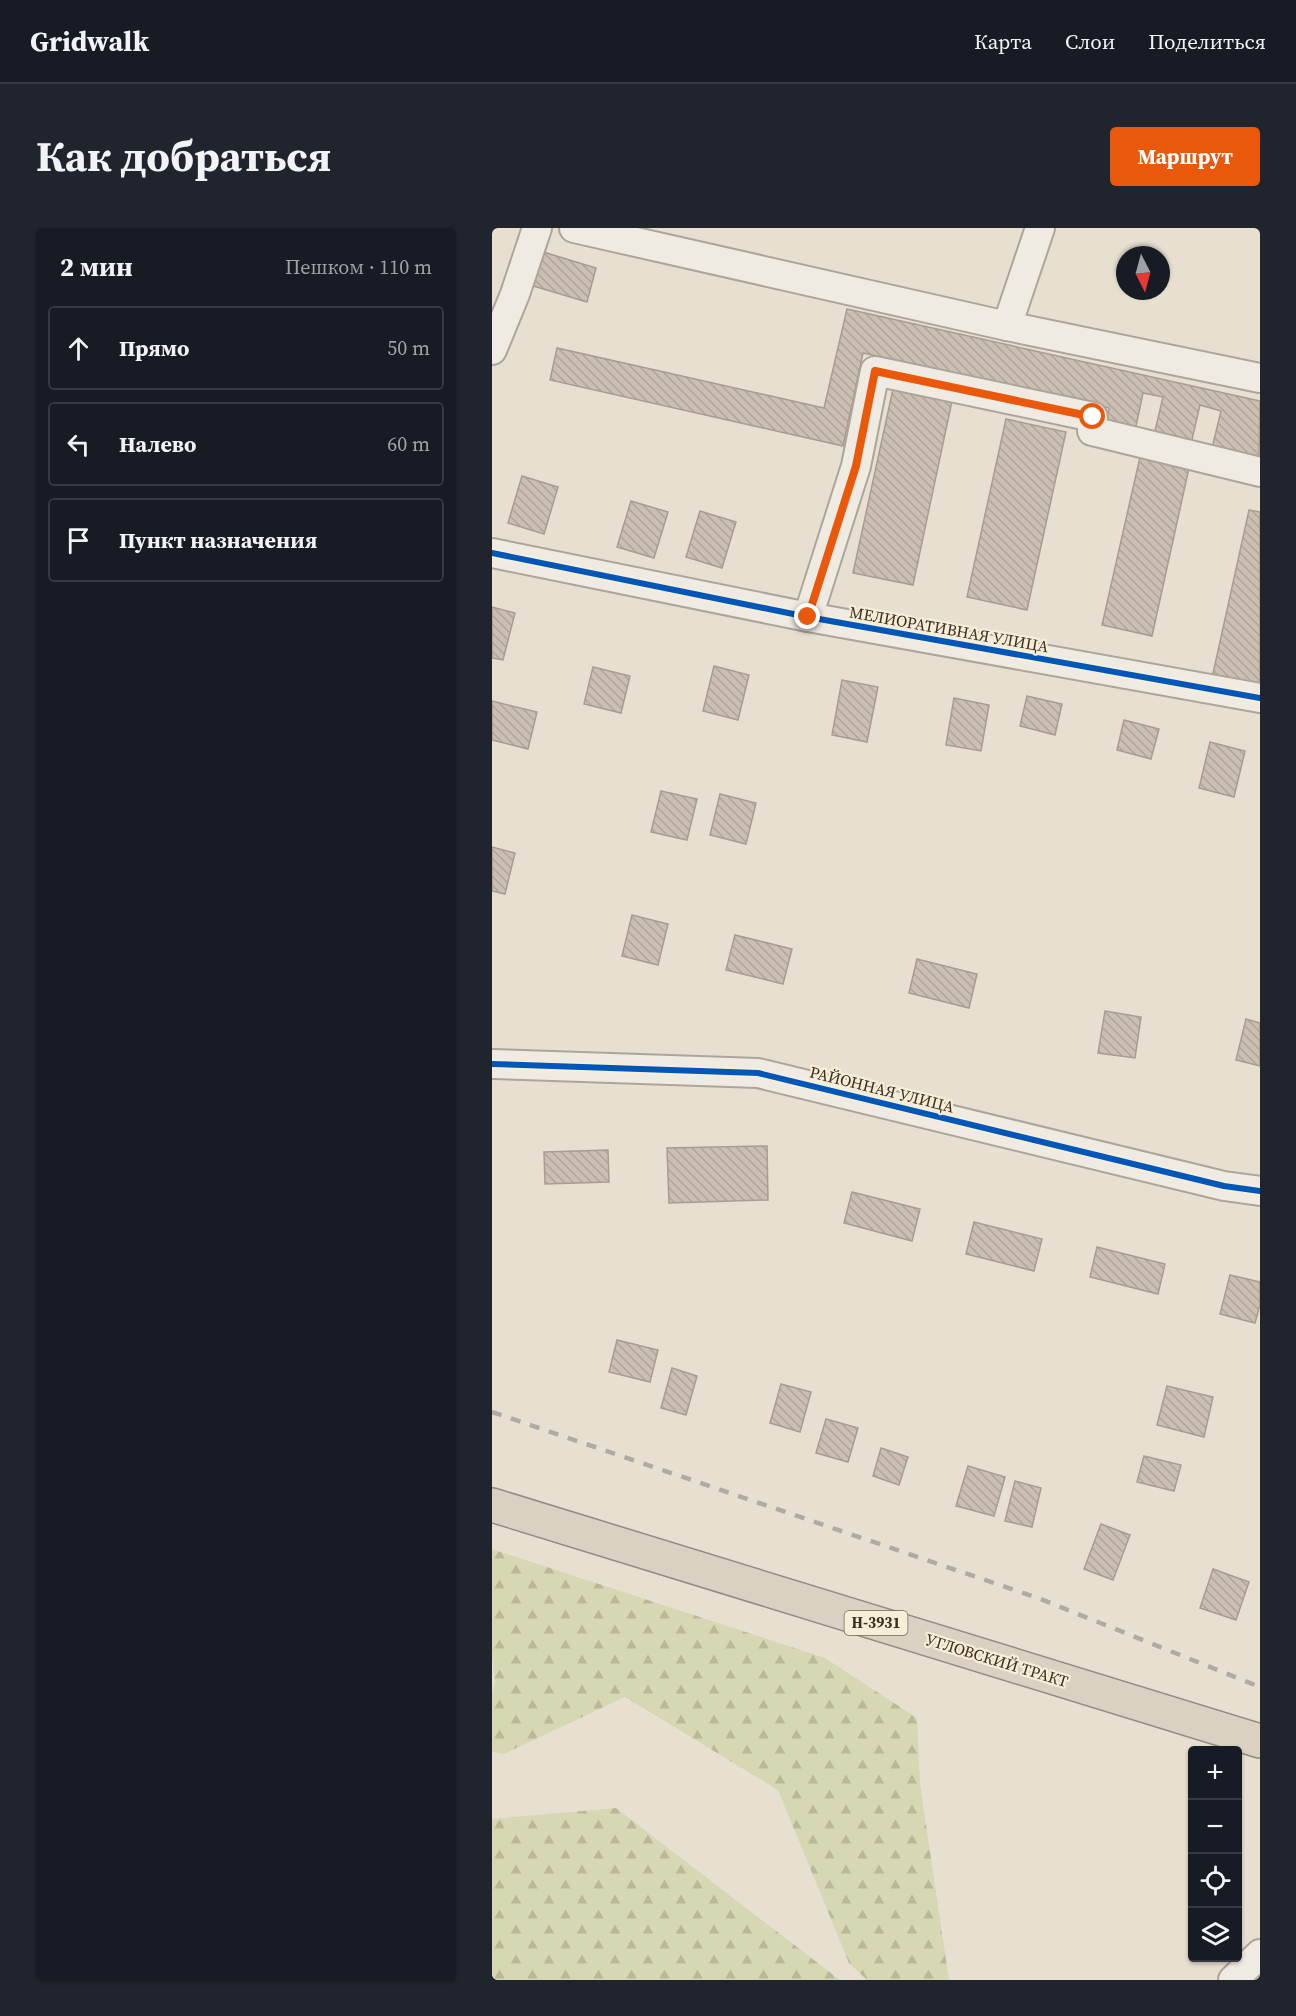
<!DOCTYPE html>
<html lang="ru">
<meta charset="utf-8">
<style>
:root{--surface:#171b24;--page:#20242c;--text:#f1f3f6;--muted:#9ea1a6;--line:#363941;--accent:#ea580c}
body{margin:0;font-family:"Source Serif 4",serif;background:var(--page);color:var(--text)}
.controls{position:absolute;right:18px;bottom:18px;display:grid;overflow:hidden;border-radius:6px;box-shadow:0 2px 4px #0004}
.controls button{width:54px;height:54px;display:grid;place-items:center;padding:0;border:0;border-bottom:2px solid var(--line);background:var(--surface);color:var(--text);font:30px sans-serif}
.compass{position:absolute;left:624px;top:18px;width:54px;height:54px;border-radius:50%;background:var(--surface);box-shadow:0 2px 4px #0004;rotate:174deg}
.stop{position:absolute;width:18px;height:18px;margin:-14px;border:4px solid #ea580c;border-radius:50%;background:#fff}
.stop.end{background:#ea580c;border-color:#fff;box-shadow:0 2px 6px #0008}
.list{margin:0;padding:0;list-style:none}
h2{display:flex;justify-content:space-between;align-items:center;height:78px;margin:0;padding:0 24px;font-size:26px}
h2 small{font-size:20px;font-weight:400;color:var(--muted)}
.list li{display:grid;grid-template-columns:39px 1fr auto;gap:18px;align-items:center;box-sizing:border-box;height:84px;margin:0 12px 12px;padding:0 12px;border:2px solid var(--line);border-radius:6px}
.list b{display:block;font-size:22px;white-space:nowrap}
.list em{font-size:20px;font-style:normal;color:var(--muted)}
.icon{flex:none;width:33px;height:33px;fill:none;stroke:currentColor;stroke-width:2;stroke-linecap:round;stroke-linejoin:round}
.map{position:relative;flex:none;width:768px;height:1752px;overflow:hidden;border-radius:6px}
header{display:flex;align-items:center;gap:36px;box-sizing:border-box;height:84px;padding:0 30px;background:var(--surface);border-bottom:2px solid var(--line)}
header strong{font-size:28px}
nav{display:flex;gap:33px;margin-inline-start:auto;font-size:21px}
.intro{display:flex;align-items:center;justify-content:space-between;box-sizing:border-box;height:144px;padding:0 36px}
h1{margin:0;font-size:42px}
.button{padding:15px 27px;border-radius:6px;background:var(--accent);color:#fff;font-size:21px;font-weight:700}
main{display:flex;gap:36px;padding:0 36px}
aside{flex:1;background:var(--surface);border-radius:6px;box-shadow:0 2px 4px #0004}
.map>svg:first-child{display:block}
.forest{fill:url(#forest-firs)}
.building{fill:url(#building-back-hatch);stroke:#a89c90;stroke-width:1.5}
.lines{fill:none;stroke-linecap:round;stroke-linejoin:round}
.minor-casing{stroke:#ada599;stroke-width:32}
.highway-casing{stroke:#928b80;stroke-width:36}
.minor{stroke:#efebe3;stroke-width:28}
.highway{stroke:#dad1c2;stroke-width:33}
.rail{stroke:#afaaa2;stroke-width:4.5;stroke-dasharray:10 10;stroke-linecap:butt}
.cycleway-casing{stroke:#f7eed8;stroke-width:10}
.cycleway{stroke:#0057b8;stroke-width:6}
.route{stroke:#ea580c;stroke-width:8}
.labels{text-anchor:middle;stroke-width:4.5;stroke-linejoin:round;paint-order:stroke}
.shield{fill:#f7eed8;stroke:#756857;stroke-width:1.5}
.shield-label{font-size:15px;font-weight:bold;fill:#3d2e20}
.street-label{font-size:16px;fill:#3d2e20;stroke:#f7eed8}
</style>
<header>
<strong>Gridwalk</strong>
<nav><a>Карта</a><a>Слои</a><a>Поделиться</a></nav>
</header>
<div class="intro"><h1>Как добраться</h1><a class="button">Маршрут</a></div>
<main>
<aside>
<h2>2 мин<small>Пешком · 110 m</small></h2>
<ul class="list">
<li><svg class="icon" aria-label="ahead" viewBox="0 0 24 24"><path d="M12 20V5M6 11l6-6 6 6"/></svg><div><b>Прямо</b></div><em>50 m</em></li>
<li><svg class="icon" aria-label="left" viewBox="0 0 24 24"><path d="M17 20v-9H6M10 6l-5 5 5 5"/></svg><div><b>Налево</b></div><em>60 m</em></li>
<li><svg class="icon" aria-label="arrive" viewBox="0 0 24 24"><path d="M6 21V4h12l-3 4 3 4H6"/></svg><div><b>Пункт назначения</b></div></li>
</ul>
</aside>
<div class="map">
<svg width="768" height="1752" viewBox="0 0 768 1752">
<defs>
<pattern id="forest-firs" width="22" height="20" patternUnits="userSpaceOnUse" patternTransform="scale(1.5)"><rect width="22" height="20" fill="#d6d7b3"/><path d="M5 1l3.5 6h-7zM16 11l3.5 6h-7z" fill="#b9b99a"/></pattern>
<pattern id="building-back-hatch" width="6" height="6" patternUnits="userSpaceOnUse" patternTransform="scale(1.5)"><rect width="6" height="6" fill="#cbbfb2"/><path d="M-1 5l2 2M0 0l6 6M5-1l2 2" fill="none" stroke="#afa499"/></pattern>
</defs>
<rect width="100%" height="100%" fill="#e7e0d1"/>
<g class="forest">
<polygon points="0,1321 333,1430 425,1490 428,1556 457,1752 375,1752 357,1735 286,1562 133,1469 12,1526 0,1524 0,1464 3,1455 0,1428"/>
<polygon points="124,1580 348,1752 0,1752 0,1591"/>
</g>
<g class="building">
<polygon points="48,23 104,40 95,74 38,57"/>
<polygon points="355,81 768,173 767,231 720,220 729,183 708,177 699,216 662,207 671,169 651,165 643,203 613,197 617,180 371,125 351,218 58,152 65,120 332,180"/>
<polygon points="401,161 460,173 421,357 361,345"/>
<polygon points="514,191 574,204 535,382 475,369"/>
<polygon points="648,229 697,240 660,408 610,397"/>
<polygon points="30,248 66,259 52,306 16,295"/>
<polygon points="139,273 176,284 162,330 125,319"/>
<polygon points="757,282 768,284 768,461 720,450"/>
<polygon points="208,283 244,294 230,340 194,329"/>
<polygon points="0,379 23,385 11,432 0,430"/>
<polygon points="222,438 257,447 246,492 211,483"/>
<polygon points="101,439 138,448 129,485 92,476"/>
<polygon points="350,452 386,459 375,514 340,507"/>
<polygon points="535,468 570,476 563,507 528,498"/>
<polygon points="462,470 497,477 489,523 454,517"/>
<polygon points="0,473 45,484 36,521 0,512"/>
<polygon points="632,492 667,501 659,531 625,522"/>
<polygon points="718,514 753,523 742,569 707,560"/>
<polygon points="169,563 205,571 195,612 159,604"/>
<polygon points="228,566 264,575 254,616 218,607"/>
<polygon points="0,619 23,625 13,666 0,663"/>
<polygon points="140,687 176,696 166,737 130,728"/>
<polygon points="243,707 300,721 291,756 234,742"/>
<polygon points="425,731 485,746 477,780 417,765"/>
<polygon points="613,783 649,789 643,830 606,825"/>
<polygon points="754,791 768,795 768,838 744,832"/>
<polygon points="275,918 276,972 177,975 175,920"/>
<polygon points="116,922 117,954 53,956 52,924"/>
<polygon points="360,964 428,981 420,1013 352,995"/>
<polygon points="482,994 550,1011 542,1043 474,1026"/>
<polygon points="605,1019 673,1036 666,1066 598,1049"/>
<polygon points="738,1047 768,1054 768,1077 763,1095 728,1086"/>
<polygon points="125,1112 166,1122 158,1154 117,1144"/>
<polygon points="180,1140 205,1148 194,1187 169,1180"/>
<polygon points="289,1156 319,1164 308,1204 278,1195"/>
<polygon points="675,1158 721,1169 712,1209 665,1197"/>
<polygon points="334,1191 366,1200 356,1234 324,1225"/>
<polygon points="389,1220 416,1229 407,1257 381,1248"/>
<polygon points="652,1228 689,1237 682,1263 645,1254"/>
<polygon points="476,1238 513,1249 502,1288 464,1278"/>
<polygon points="523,1253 549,1260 540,1299 513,1293"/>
<polygon points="609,1296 638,1307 621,1352 592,1341"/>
<polygon points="721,1341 757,1354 744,1392 708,1380"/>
</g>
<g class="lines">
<defs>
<g id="minor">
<polyline points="82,0 515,98 768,150"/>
<polyline points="515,98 548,0"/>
<polyline points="0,122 23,66 45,0"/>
<polyline points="0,325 316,389 768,470"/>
<polyline points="316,389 364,238 383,143 601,189 600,203 768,244"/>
<polyline points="0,836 266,845 732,958 768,963"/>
<polyline points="741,1752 768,1726"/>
</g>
<polyline id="highway" points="0,1277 768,1513"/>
</defs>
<use href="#minor" class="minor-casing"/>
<use href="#highway" class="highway-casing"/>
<use href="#minor" class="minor"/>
<use href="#highway" class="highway"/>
<polyline class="rail" points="0,1184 546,1370 768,1459"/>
<defs>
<g id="cycleway">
<polyline points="0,325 316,389 768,470"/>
<polyline points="0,836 266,845 732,958 768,963"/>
</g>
</defs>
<use href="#cycleway" class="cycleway-casing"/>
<use href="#cycleway" class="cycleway"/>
</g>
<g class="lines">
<polyline class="route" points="316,389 364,238 383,143 601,189"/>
</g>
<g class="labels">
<rect class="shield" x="352.5" y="1383" width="63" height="24" rx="4.5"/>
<g class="shield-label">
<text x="384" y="1400">Н-3931</text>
</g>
<g class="street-label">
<text transform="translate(457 401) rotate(10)" y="6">МЕЛИОРАТИВНАЯ УЛИЦА</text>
<text transform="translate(390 861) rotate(14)" y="6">РАЙОННАЯ УЛИЦА</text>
<text transform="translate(505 1432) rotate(17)" y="6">УГЛОВСКИЙ ТРАКТ</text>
</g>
</g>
</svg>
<div class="controls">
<button>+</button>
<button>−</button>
<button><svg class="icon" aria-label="locate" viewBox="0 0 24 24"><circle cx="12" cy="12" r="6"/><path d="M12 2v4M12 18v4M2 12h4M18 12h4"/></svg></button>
<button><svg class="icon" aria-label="layers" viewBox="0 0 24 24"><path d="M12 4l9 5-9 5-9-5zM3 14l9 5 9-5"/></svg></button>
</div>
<svg class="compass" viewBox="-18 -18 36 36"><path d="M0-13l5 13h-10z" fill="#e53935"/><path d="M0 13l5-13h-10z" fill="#9ea1a6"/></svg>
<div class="stop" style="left:601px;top:189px"></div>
<div class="stop end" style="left:316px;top:389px"></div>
</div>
</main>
